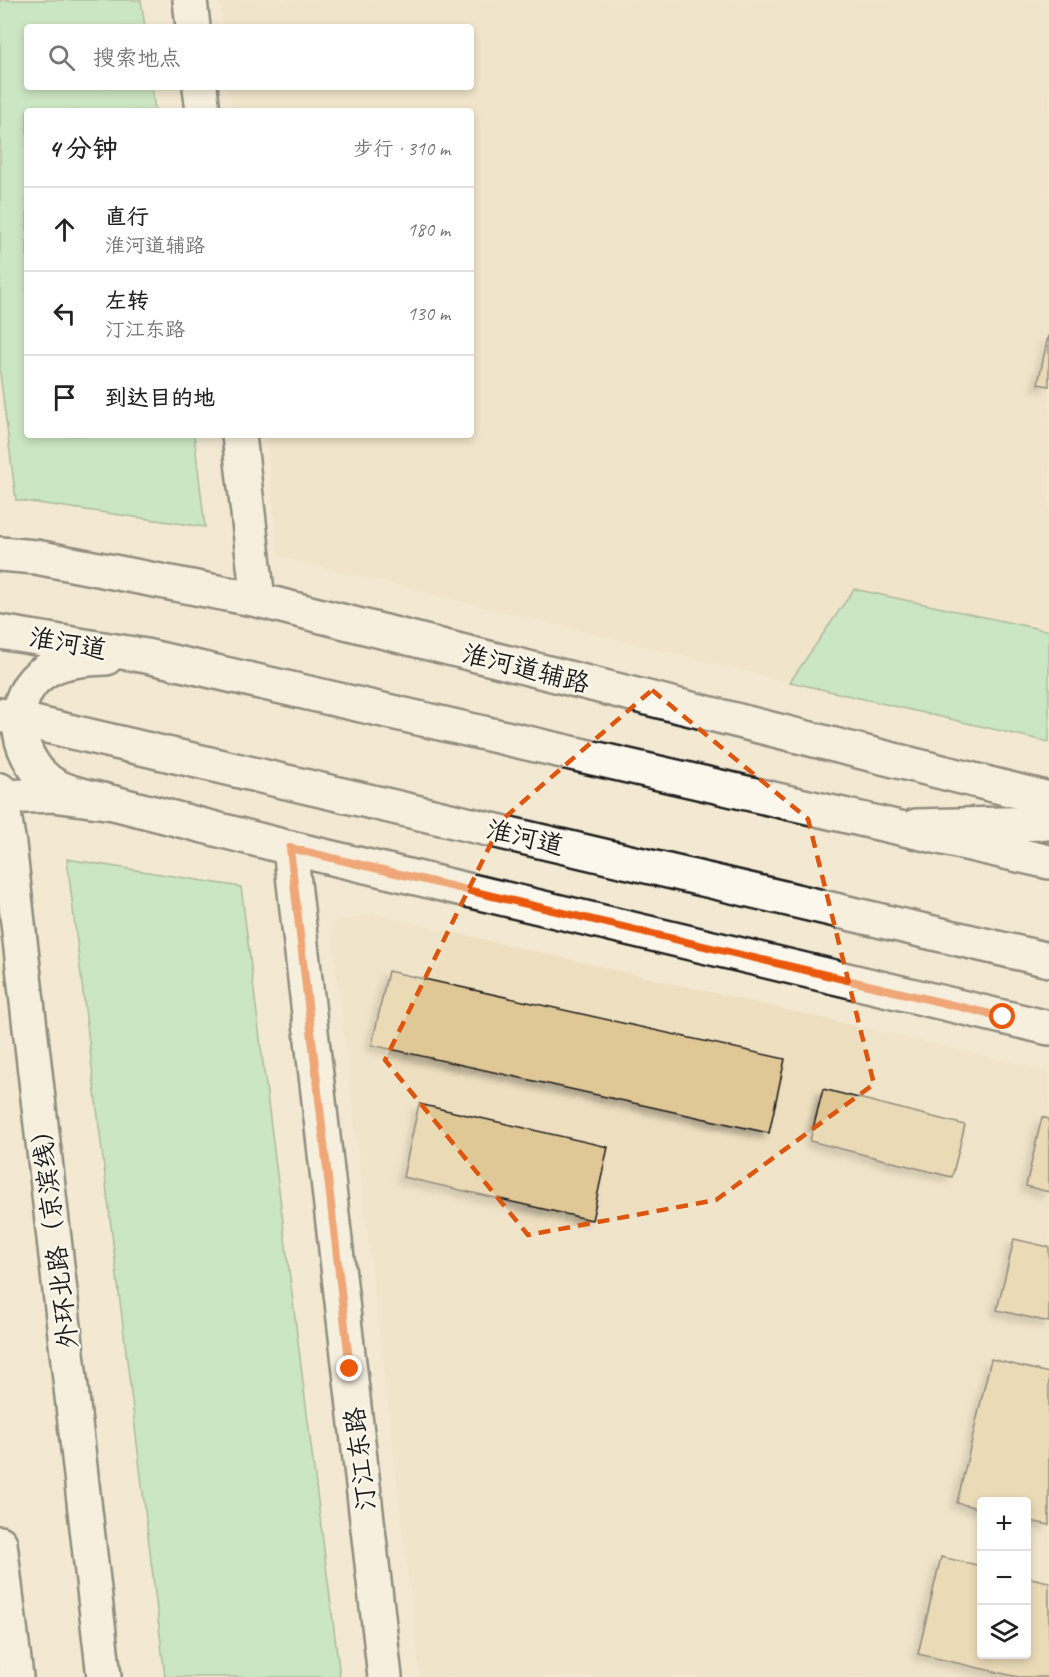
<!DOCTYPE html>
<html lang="zh">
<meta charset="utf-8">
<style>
:root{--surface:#fff;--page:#f6f6f6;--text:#222;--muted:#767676;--line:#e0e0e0}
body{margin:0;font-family:Caveat,"LXGW WenKai TC",sans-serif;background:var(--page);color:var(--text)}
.controls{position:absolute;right:18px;bottom:18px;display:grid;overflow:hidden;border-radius:6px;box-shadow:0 3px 9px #0003}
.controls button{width:54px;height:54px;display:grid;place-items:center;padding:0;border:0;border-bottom:2px solid var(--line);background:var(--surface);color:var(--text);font:30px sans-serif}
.stop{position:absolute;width:18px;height:18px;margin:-14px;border:4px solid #ea580c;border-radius:50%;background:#fff}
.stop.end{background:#ea580c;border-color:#fff;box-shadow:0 2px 6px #0008}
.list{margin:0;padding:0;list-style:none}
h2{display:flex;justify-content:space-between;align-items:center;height:78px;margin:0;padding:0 24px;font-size:26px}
h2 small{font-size:20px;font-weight:400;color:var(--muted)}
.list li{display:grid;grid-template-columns:39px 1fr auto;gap:18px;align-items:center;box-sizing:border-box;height:84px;padding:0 24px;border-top:2px solid var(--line)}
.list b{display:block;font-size:22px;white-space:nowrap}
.list p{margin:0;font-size:20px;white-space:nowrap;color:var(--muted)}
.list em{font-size:20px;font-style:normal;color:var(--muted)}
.icon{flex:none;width:33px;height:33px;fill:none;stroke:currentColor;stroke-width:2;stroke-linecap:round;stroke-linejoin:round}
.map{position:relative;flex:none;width:1049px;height:1677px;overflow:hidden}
.search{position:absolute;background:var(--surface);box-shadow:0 3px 9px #0003;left:24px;top:24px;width:450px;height:66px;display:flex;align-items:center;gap:15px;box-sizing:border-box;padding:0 21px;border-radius:6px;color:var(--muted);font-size:22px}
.panel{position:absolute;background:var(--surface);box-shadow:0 3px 9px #0003;left:24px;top:108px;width:450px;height:330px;border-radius:6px}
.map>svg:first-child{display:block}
.built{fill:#eddfc0;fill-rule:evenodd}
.green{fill:#9be2af;stroke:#5c7f66;stroke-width:1.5}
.building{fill:#e0c796;stroke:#1c1c1c;stroke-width:1.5;filter:url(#shadow)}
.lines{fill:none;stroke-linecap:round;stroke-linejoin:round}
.secondary-casing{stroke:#1c1c1c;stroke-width:38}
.primary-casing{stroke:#1c1c1c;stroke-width:38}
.highway-casing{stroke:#1c1c1c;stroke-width:38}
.secondary{stroke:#fbf7ec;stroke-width:33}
.primary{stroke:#fbf7ec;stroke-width:33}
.highway{stroke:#fbf7ec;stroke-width:33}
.route{stroke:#ea580c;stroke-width:8}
.marked{fill:none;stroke:#de560d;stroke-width:4.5;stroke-dasharray:12 8;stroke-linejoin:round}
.labels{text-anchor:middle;stroke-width:4.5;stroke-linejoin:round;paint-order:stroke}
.street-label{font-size:26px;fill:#1c1c1c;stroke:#fbf7ec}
</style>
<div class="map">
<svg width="1049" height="1677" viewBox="0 0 1049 1677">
<defs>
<filter id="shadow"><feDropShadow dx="-5.5" dy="5.5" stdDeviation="3" flood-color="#0004"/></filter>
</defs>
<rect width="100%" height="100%" fill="#f3e9d2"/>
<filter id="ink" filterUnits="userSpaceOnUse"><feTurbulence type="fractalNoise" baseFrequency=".0167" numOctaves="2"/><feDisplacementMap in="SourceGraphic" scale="12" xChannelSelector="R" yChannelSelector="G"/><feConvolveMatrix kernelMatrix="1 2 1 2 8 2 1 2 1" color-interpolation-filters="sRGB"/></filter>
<g filter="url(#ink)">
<g class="built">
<polygon points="220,0 1049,0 1049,630 854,589 790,682 279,556 266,435 471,435 471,111 232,111 229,87 471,87 471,27 223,27"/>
<path d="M 374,914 L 1049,1071 L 1049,1677 L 420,1677 L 331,922 ZM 982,1502 L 1026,1502 L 1026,1654 L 982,1654 Z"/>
</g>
<g class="green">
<polygon points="0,0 141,0 145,27 27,27 27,87 152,87 155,111 27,111 27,435 194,435 205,527 16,500 0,373"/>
<polygon points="854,589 1049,631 1049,742 790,682"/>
<polygon points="67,859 241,887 340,1677 165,1677"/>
</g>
<g class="building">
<polygon points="1048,336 1049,336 1049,386 1038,384"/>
<polygon points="388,971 785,1059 769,1133 372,1045"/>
<polygon points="823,1089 965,1125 952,1177 810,1141"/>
<polygon points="419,1104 608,1147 592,1220 403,1177"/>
<polygon points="1042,1117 1049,1119 1049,1192 1026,1186"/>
<polygon points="1014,1239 1049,1247 1049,1322 997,1310"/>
<polygon points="991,1359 1049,1373 1049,1525 1026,1520 1026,1502 982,1502 982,1509 957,1503"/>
<polygon points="941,1557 982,1566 982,1654 1026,1654 1026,1577 1049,1582 1049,1677 1018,1677 918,1654"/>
</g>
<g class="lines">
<defs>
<g id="secondary">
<polyline points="190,0 193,27"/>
<polyline points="200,87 203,111"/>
<polyline points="239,435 258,600"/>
<polyline points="290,848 385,1677"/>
</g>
<g id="primary">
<polyline points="0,554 36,557 258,600 1049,799"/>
<polyline points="0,797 52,795 114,803 290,848 1049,1028"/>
<polyline points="916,826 1049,823"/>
</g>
<g id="highway">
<polyline points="0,632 146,656 1049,862"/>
<path d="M 106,658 C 87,659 64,660 47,670 C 5,694 15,755 48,781 C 65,794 94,797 114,803"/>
<polyline points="0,715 1049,960"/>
<polyline points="0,790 9,844 104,1677"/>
<polyline points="0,1543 16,1677"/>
</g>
</defs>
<use href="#secondary" class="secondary-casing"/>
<use href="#primary" class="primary-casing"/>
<use href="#highway" class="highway-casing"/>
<use href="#secondary" class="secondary"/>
<use href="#primary" class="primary"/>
<use href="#highway" class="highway"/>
</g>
</g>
<g class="lines" filter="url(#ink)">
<polyline class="route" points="350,1369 290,848 1003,1017"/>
</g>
<path d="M0 0H1049V1677H0ZM 652,690 L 808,819 L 874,1084 L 716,1200 L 528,1235 L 385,1060 L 503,819 Z" fill="#f3e9d2" fill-opacity=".55" fill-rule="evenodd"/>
<path class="marked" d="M 652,690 L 808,819 L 874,1084 L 716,1200 L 528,1235 L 385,1060 L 503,819 Z"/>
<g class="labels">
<g class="street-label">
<text transform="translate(68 643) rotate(10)" y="9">淮河道</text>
<text transform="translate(526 668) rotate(14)" y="9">淮河道辅路</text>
<text transform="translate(525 837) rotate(13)" y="9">淮河道</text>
<text transform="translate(54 1233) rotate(-97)" y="9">外环北路（京滨线）</text>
<text transform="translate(360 1459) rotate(-97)" y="9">汀江东路</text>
</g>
</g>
</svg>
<div class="controls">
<button>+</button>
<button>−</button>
<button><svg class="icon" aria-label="layers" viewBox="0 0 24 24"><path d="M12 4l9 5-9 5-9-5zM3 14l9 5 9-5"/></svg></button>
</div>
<div class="stop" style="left:1003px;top:1017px"></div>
<div class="stop end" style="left:350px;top:1369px"></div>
<div class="search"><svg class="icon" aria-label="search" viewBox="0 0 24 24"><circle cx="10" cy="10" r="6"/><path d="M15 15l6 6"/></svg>搜索地点</div>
<section class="panel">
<h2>4 分钟<small>步行 · 310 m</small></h2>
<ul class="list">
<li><svg class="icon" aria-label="ahead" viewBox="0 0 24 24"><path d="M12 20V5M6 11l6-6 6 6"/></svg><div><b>直行</b><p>淮河道辅路</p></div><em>180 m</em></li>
<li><svg class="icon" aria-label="left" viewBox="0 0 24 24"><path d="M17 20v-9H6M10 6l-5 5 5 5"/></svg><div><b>左转</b><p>汀江东路</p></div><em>130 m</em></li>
<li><svg class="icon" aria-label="arrive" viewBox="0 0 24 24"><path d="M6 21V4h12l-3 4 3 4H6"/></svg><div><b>到达目的地</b></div></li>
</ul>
</section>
</div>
